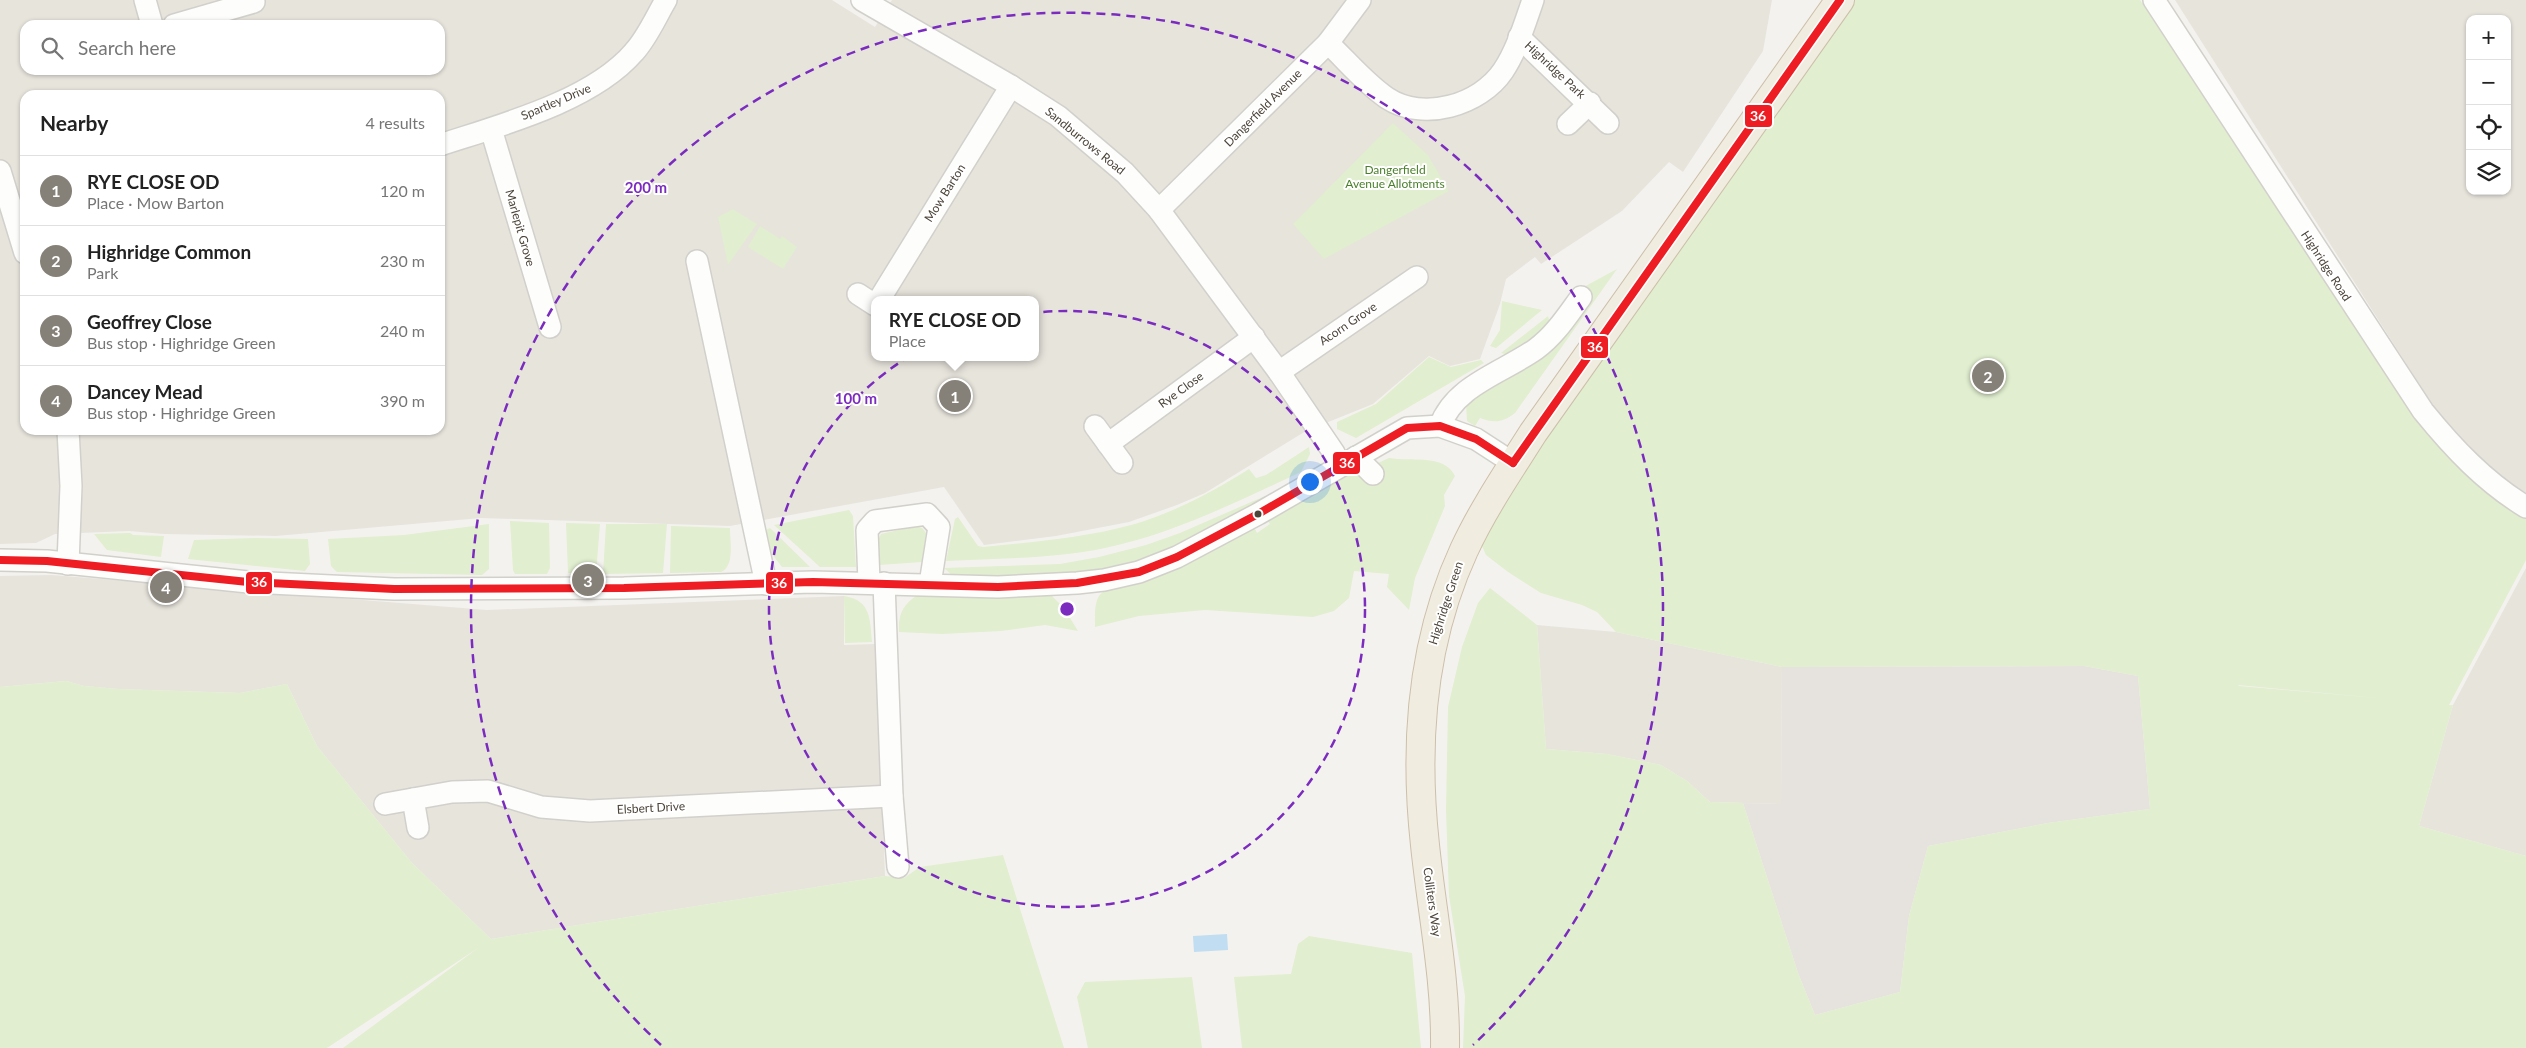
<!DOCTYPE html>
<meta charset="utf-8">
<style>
:root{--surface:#fff;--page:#f6f6f6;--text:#222;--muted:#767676;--line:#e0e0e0;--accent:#868178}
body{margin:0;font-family:Lato,sans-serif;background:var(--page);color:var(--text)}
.controls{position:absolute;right:15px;top:15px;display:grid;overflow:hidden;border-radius:10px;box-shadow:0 1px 4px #0004}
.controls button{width:45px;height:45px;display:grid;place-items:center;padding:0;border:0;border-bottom:1px solid var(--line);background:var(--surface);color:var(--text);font:25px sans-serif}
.you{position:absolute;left:1309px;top:481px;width:18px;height:18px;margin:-12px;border:4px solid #fff;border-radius:50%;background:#1a73e8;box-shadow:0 0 0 8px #1a73e833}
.badge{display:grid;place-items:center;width:32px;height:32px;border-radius:50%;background:var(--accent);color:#fff;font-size:16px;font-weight:700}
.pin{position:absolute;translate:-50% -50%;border:2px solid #fff;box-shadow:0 1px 5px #0006}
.popup{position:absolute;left:871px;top:296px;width:168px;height:65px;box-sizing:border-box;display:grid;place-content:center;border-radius:10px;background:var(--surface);filter:drop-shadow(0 1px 4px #0005);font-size:16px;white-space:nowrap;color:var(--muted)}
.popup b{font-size:19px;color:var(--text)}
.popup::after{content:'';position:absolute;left:50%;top:100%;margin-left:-10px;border:10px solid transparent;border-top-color:var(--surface)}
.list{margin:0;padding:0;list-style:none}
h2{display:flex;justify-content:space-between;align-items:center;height:65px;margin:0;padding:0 20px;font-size:21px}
h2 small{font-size:16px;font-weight:400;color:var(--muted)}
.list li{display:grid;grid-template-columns:32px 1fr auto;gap:15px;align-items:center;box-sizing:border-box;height:70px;padding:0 20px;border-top:1px solid var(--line)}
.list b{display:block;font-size:19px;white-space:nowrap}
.list p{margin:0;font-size:16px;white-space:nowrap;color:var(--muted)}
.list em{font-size:16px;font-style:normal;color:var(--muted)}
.icon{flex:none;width:28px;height:28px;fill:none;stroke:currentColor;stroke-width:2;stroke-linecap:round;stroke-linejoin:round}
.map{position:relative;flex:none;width:2526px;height:1048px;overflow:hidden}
.search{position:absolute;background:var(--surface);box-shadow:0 1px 4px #0004;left:20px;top:20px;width:425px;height:55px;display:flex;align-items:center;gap:12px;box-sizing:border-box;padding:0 18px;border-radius:15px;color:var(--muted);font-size:19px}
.panel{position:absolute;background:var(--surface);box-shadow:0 1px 4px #0004;left:20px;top:90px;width:425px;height:345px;border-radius:15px}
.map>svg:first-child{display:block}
.residential{fill:#e7e4dc;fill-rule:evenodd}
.industrial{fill:#e6e2de}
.green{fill:#e1eecf;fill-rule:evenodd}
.water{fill:#c0ddf1}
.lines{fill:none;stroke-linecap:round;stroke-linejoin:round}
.minor-casing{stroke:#d2d0cb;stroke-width:24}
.trunk-casing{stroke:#ccbfa9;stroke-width:30}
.minor{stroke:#fdfdfc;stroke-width:21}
.trunk{stroke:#f0ece0;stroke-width:28}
.bus-1-casing{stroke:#fff;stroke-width:11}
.bus-1{stroke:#ee1d23;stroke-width:8}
.ring{fill:none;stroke:#7b2cbf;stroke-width:2.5;stroke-dasharray:9 6}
.bus-dot{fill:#4b4439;stroke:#fff;stroke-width:2}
.labels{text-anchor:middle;stroke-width:4;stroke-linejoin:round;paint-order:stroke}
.street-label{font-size:12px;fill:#4b4439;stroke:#fff}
.park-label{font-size:12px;fill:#4a7f2a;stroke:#fff}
.centre{fill:#7b2cbf;stroke:#fff;stroke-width:2.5}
.ring-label{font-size:15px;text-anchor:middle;font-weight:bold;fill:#7b2cbf;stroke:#fff;stroke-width:4;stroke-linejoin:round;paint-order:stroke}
.line-badge{stroke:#fff;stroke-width:2}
.badge-label{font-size:14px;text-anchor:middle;font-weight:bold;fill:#fff}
</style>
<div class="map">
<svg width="2526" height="1048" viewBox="0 0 2526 1048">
<rect width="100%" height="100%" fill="#f4f2ee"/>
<g class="residential">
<path d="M 0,0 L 832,0 L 875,27 L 892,0 L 1772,0 L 1763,51 L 1683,172 L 1669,162 L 1622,211 L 1541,264 L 1535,257 L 1506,279 L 1500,304 L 1480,359 L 1450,366 L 1429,356 L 1373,404 L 1306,431 L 1205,493 L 1177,505 L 1129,522 L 1056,536 L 984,545 L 944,487 L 730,526 L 481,518 L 276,536 L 164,534 L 129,531 L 55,534 L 36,543 L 0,544 ZM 25,25 L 440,25 L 440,70 L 25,70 ZM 25,95 L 440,95 L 440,430 L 25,430 ZM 875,300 L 1035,300 L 1035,357 L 875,357 Z"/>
<path d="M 2175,0 L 2526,0 L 2526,493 L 2471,455 L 2435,409 ZM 2470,19 L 2507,19 L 2507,191 L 2470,191 Z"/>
<polygon points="2526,568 2526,856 2419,826 2453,705"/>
<polygon points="52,575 487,610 844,596 844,645 876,644 885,876 491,939 412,863 317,746 287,684 240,693 118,689 84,686 66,681 0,687 0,576"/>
<polygon points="1537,625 1616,632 1782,667 1781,804 1710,802 1687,781 1661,765 1607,754 1546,749"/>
</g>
<polygon class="industrial" points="2084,666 2138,676 2150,809 2048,823 1928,846 1909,916 1900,992 1815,1015 1798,973 1743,803 1781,804 1782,667"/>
<g class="green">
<path d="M 1854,0 L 2140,0 L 2411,413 C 2443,453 2479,496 2526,518 L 2526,560 L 2449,705 L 2453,705 L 2419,826 L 2526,856 L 2526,1048 L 1463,1048 L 1465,996 L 1449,896 L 1446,810 L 1448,707 L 1462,647 L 1478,603 L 1490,588 L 1537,625 L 1546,749 L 1607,754 L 1661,765 L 1687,781 L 1710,802 L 1743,803 L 1798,973 L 1815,1015 L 1900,992 L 1909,916 L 1928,846 L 2048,823 L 2150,809 L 2138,676 L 2084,666 L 1782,667 L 1616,632 L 1597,612 L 1582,605 L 1541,593 L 1508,572 L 1486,555 L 1481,544 L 1520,477 L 1563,412 ZM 2238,685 L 2399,700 L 2239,686 Z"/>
<polygon points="1393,123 1428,155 1449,191 1324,259 1293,224"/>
<polygon points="733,209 757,224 728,265 718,217"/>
<polygon points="760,226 780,239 782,236 797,247 783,269 748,247"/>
<path d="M 1617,269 L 1515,413 C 1502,423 1494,423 1480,418 L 1475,426 L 1467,421 L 1466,403 L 1535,358 L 1580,289 Z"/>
<polygon points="1502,301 1542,310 1496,348 1490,346 1500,330"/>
<polygon points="1548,316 1551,327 1509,355 1501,353"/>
<polygon points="1429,357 1451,367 1481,360 1484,363 1356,438 1337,429 1337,422 1376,404"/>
<path d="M 1309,447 L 1310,454 L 1301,472 C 1238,501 1173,534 1105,548 C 1053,559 999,558 946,561 L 955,519 L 958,517 L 978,546 L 983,547 C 1032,542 1083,538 1131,525 C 1174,513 1212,492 1249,469 L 1256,478 L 1266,475 Z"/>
<path d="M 1389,458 C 1410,462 1444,453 1455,476 L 1444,495 L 1445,506 L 1415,578 L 1409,610 L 1387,587 L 1389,574 L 1354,571 L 1349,598 L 1334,611 L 1313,617 L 1205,610 L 1139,616 L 1095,627 C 1095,618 1094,604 1099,596 C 1106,586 1127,586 1138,583 C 1180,568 1216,549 1254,527 L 1257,533 L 1270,524 L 1267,520 L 1355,472 L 1375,468 L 1378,463 Z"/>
<path d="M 1265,496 L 1270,497 C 1226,520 1182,550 1134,564 C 1076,581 1012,577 953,576 L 944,568 L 1060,564 L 1099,557 L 1146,545 L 1180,533 Z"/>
<polygon points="849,510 853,516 856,567 820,567 774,525"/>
<polygon points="510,521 549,523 550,568 547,574 515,574 513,570"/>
<polygon points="566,523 600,524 596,574 568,573"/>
<polygon points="489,524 489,569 482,575 337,572 331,566 328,539 404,535"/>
<polygon points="606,524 667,524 663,573 603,574"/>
<path d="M 671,526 L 730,528 C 730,542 735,566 721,572 L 670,573 Z"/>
<polygon points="916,526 922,528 926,533 922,562 879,565 878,540 881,534"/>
<polygon points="770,528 810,567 782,567 772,554 766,530"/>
<polygon points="130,533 133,535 164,536 161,557 107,550 94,534"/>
<polygon points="255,538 308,539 310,564 305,571 188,559 194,540"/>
<path d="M 919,594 L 1052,596 L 1064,608 L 1078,631 L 1045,625 L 1001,631 L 942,634 L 899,632 C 898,614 903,604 919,594 Z"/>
<path d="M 844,596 C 871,600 870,619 872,642 L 845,643 Z"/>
<polygon points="66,681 84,686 118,689 240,693 287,684 317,746 412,863 491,939 885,876 904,878 920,867 1003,855 1064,1048 343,1048 478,948 327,1048 0,1048 0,687"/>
<polygon points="1309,936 1412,953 1421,1048 1242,1048 1234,977 1291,974 1298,944"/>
<polygon points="1192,977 1202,1048 1088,1048 1077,997 1085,982"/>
</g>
<polygon class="water" points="1227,934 1228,950 1194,952 1193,936"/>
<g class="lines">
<defs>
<g id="minor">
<polyline points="145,0 152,25"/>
<polyline points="862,0 1011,86 1058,116 1125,173 1159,210 1279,372 1334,453 1340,466"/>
<path d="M 2154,0 L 2423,411 C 2453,448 2485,482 2526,507"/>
<polyline points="174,25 254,2"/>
<polyline points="1519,37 1608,123"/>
<path d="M 1328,43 C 1347,61 1365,83 1387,98 C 1423,122 1480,105 1503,71 C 1517,50 1525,23 1533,0"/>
<polyline points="1568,124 1590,103"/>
<polyline points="491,129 550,327"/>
<path d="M 440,145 C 501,125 592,101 634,52 C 647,38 656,17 666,0"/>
<polyline points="0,171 25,253"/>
<polyline points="1159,210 1328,43 1360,0"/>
<polyline points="697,261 766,584"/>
<polyline points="858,294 875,305"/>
<polyline points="879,300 1011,86"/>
<polyline points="1279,372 1417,277"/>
<polyline points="1095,426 1122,463"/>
<path d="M 1440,426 C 1455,385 1502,373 1536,349 C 1555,335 1567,316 1581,297"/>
<polyline points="68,430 71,486 68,564"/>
<polyline points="1108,444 1254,337"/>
<polyline points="1356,457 1373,474"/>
<polyline points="0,560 47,561 248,582 394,589 624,588 813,582 998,587 1077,583 1104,580 1139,572 1177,557 1258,514 1407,428 1440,426 1476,439 1513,463"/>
<polyline points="869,582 867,530 875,521 927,514 939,527 930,584"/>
<polyline points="884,583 892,796 898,867"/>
<polyline points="413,799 418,828"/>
<polyline points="385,804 452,792 488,791 541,807 590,811 892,796"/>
</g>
<path id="trunk" d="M 1445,1048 C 1446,980 1432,913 1425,845 C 1414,745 1421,643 1464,550 C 1483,509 1509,471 1533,433 L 1840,0"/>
</defs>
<use href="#minor" class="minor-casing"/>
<use href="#trunk" class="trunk-casing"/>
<use href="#minor" class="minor"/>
<use href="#trunk" class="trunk"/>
<defs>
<g id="bus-1">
<polyline points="1513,463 1840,0"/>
<polyline points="0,560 47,561 248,582 394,589 624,588 813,582 998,587 1077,583 1139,572 1177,557 1258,514 1407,428 1440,426 1476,439 1513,463"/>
</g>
</defs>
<use href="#bus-1" class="bus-1-casing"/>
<use href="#bus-1" class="bus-1"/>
</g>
<g class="ring">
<circle cx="1067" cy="609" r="298"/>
<path d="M661 1045A596 596 0 1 1 1473 1045"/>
</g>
<circle class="bus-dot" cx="1258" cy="514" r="4.5"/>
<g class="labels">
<g class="street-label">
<text transform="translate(1555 70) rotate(43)" y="4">Highridge Park</text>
<text transform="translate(556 102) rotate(-23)" y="4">Spartley Drive</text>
<text transform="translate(1263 108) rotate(-45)" y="4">Dangerfield Avenue</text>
<text transform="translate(1085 141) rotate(39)" y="4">Sandburrows Road</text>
<text transform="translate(945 193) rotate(-58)" y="4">Mow Barton</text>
<text transform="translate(520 228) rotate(74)" y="4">Marlepit Grove</text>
<text transform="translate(2326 266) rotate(57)" y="4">Highridge Road</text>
<text transform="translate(1348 324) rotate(-34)" y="4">Acorn Grove</text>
<text transform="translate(1181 390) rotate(-36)" y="4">Rye Close</text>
<text transform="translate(1446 603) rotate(-72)" y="4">Highridge Green</text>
<text transform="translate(651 808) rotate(-3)" y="4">Elsbert Drive</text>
<text transform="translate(1432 902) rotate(82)" y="4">Colliters Way</text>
</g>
<g class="park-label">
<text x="1395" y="174">Dangerfield<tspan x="1395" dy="14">Avenue Allotments</tspan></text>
</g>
</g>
<circle cx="1067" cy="609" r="8" class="centre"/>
<g class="ring-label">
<text x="646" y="193">200 m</text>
<text x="856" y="404">100 m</text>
</g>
<g class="line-badge">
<rect x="1744" y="104" width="29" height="24" rx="5" fill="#ee1d23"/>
<rect x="1580" y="335" width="29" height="24" rx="5" fill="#ee1d23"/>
<rect x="1332" y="451" width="29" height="24" rx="5" fill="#ee1d23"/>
<rect x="245" y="571" width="28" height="24" rx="5" fill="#ee1d23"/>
<rect x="765" y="571" width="29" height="24" rx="5" fill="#ee1d23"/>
</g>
<g class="badge-label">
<text x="1758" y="121">36</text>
<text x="1595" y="352">36</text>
<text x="1347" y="468">36</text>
<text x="259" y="587">36</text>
<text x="779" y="588">36</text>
</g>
</svg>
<div class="controls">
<button>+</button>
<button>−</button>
<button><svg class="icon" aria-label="locate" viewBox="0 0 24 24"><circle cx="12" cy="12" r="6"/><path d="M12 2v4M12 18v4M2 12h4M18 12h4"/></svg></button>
<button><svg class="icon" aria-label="layers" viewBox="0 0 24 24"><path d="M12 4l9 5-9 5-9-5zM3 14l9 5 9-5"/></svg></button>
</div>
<div class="you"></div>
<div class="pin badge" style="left:955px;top:396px">1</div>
<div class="popup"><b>RYE CLOSE OD</b>Place</div>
<div class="pin badge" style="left:1988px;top:376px">2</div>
<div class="pin badge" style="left:588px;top:580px">3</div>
<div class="pin badge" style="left:166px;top:587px">4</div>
<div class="search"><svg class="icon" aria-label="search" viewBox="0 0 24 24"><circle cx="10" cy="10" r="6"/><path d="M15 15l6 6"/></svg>Search here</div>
<section class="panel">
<h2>Nearby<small>4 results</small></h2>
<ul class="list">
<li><span class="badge">1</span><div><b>RYE CLOSE OD</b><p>Place · Mow Barton</p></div><em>120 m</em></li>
<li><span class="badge">2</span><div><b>Highridge Common</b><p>Park</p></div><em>230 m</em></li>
<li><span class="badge">3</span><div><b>Geoffrey Close</b><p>Bus stop · Highridge Green</p></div><em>240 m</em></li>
<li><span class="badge">4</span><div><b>Dancey Mead</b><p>Bus stop · Highridge Green</p></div><em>390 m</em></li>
</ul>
</section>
</div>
